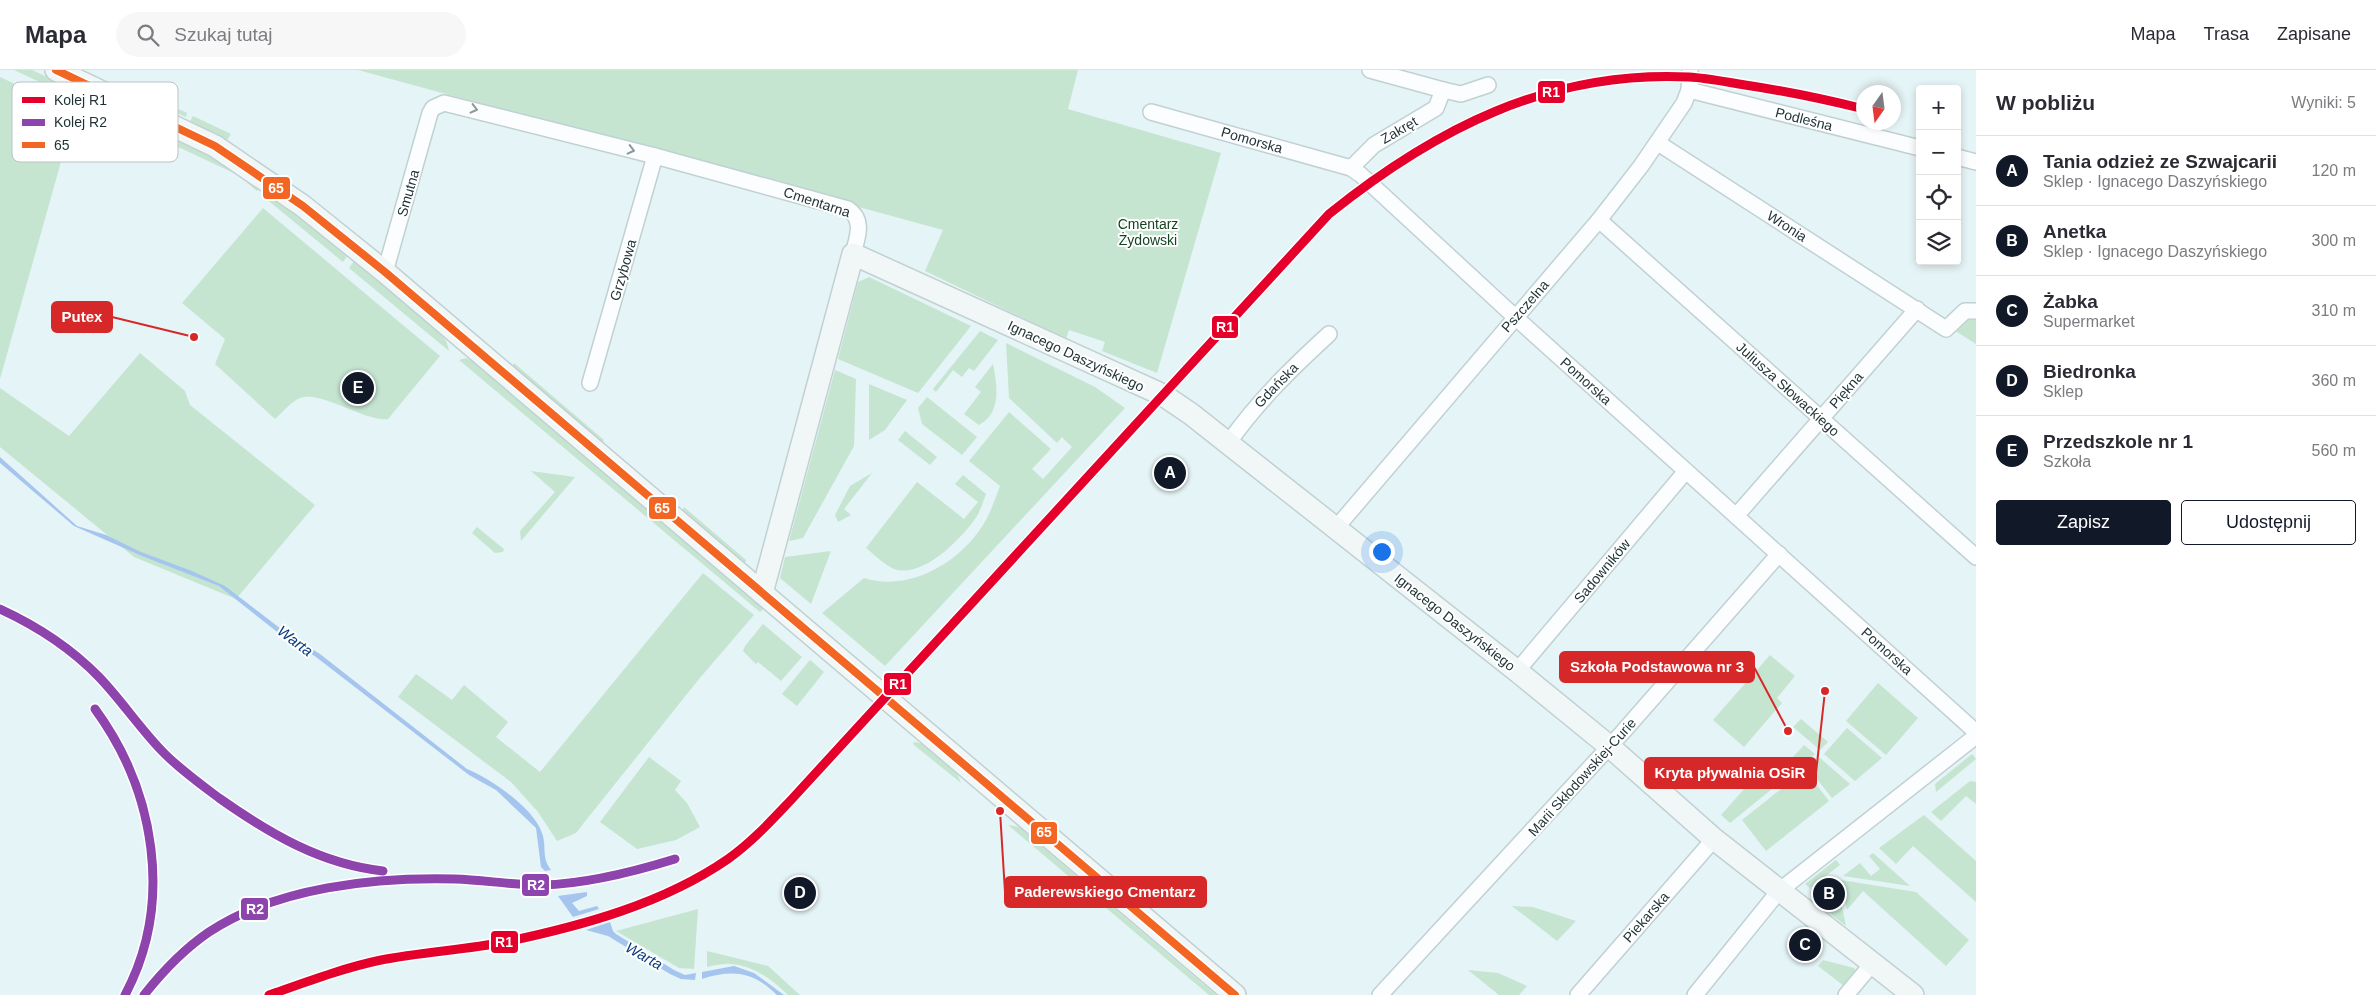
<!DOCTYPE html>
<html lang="pl">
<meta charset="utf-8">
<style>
:root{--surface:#fff;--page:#f7f7f7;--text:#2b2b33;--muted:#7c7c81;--line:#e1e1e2;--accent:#111827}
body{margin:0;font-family:Helvetica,sans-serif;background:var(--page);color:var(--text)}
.controls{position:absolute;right:15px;top:15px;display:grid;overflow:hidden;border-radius:5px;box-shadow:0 2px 8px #0003}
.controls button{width:45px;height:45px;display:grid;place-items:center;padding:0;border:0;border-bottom:1px solid var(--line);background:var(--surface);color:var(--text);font:25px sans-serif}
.compass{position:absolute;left:1856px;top:15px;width:45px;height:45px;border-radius:50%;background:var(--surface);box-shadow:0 2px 8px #0003;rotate:194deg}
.you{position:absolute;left:1381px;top:481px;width:18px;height:18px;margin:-12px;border:4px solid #fff;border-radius:50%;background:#1a73e8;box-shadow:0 0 0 8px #1a73e833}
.badge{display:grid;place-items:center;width:32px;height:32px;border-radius:50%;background:var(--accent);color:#fff;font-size:16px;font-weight:700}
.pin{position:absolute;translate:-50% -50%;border:2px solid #fff;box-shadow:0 1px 5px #0006}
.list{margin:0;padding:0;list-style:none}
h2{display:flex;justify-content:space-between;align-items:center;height:65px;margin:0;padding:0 20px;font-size:21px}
h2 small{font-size:16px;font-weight:400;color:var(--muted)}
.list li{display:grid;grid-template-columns:32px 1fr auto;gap:15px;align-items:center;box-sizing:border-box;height:70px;padding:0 20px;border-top:1px solid var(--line)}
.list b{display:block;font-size:19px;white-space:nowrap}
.list p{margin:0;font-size:16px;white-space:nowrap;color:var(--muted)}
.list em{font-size:16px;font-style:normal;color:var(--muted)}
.actions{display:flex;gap:10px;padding:15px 20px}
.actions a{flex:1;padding:11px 0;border:1px solid var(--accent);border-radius:5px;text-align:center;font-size:18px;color:var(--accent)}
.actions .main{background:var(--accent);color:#fff}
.icon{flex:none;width:28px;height:28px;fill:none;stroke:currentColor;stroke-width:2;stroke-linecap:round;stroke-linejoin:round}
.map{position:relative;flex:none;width:1976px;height:925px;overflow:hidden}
header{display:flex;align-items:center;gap:30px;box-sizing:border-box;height:70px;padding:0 25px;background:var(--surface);border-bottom:1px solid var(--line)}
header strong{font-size:24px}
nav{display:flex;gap:28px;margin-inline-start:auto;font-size:18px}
.search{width:350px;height:45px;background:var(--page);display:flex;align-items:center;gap:12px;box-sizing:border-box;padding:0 18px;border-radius:28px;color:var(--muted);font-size:19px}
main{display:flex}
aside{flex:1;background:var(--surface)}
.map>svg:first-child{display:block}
.green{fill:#c5e5d1}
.water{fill:#a5c5ef}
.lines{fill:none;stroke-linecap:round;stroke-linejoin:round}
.street-casing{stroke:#c1d1d3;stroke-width:18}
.secondary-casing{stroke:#c1d1d3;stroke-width:24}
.street{stroke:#fbfdfe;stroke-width:15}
.secondary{stroke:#f1f7f7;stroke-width:21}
.bus-1-casing{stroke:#fff;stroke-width:11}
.bus-1{stroke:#f26522;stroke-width:8}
.rail-1-casing{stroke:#fff;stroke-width:12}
.rail-2-casing{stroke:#fff;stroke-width:12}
.rail-1{stroke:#e4002b;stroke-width:9}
.rail-2{stroke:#8e44ad;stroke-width:9}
.oneway{stroke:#8c9798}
.labels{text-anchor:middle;stroke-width:4;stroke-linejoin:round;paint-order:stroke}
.street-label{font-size:14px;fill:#1e3133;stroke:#fff}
.park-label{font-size:14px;fill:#144322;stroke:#fff}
.water-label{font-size:15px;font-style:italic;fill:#0a3b7f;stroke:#fff}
.key{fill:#fff;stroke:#bcc1c2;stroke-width:1}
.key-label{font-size:14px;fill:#1e3133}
.leader{fill:none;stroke:#d62828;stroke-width:2}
.callout-dot{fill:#d62828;stroke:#fff;stroke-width:2}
.callout{fill:#d62828;stroke:#d62828;stroke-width:2}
.callout-label{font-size:15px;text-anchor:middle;font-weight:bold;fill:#fff}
.line-badge{stroke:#fff;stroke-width:2}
.badge-label{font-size:14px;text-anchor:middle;font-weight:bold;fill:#fff}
</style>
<header>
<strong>Mapa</strong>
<div class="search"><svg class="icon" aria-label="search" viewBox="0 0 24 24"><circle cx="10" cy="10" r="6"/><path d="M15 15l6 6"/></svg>Szukaj tutaj</div>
<nav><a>Mapa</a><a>Trasa</a><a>Zapisane</a></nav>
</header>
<main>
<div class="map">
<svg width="1976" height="925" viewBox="0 0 1976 925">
<rect width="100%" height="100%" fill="#e5f4f6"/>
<g class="green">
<polygon points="14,0 32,0 193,76 260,117 257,121 238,105"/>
<polygon points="358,0 1078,0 1068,39 1221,83 1157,303 1102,281 1105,272 1069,260 1066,269 925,201 943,160"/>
<polygon points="0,7 75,42 0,309"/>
<polygon points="139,21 187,43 186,47 137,26"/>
<polygon points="193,46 231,64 227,70 190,51"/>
<polygon points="269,124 300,146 348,185 343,192 265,128"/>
<path d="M 263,138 L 440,286 L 388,349 C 364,352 318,318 298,329 C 290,333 282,343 275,349 L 215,294 L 225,269 L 182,233 Z"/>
<path d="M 354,191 C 381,213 421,241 443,267 C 447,271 448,276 449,281 L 349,198 Z"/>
<polygon points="869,207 971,256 918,323 838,289 858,212"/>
<polygon points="1962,247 1976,247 1976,274 1949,257"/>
<polygon points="980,261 998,270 974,301 969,298 962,307 953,300 936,322 933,319"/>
<path d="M 1006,273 L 1095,317 L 1125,338 L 885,596 L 822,543 L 864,508 C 911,523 965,490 987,448 C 992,438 996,427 1000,416 L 969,391 L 1009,342 L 1051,379 L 1032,399 L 1043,409 L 1072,377 L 1062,367 L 1057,373 L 1009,328 Z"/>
<polygon points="140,283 185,321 190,335 315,435 236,529 134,487 0,377 0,318 69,366"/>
<polygon points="466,288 472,291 764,538 760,542 459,290"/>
<polygon points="514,293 604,370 602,373 512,297"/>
<path d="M 993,294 C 997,315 1002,343 979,355 L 964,344 L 981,322 L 975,317 Z"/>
<polygon points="835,300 856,309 854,376 803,468 789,471"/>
<polygon points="869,314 907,330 885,360 869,370"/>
<polygon points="927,327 977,367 962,385 922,354 918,338"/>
<polygon points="905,361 937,387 930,395 898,370"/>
<polygon points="531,401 575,407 521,471 520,461 555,422"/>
<polygon points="872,403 844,439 851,445 838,452 835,445 850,416"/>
<path d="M 963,405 L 986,424 C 983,431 981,439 977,446 C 963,467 926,506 897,500 C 886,497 875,485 866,478 L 917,412 L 964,449 L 978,432 L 955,414 Z"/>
<polygon points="684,437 746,490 746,492 741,493 682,442"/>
<polygon points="477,457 504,479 503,482 495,483 472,463"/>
<polygon points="831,481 811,534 780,508 785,487"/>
<polygon points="703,503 754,545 699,609 583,754 576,763 557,771 538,742 511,712 398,627 416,604 452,630 464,615 508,652 496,667 540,702"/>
<polygon points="763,554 802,587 781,611 758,592 756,594 743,581 745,576"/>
<polygon points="1770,585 1795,606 1777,628 1782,633 1744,677 1713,650"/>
<polygon points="810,590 824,602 797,636 782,624"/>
<polygon points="1878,613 1918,648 1886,685 1846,651"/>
<polygon points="1801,649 1828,672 1820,680 1793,657"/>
<polygon points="1847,658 1882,688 1855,711 1824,684"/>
<polygon points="916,672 922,674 957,704 961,713 914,675 913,673"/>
<polygon points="1804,675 1815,684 1730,753 1721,745 1761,700 1773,709"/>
<polygon points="1972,684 1976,689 1936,722 1935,714"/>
<polygon points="649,687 681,711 675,720 687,733 700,757 676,770 637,779 600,752"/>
<polygon points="1820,688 1850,714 1832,728 1808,698"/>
<polygon points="1805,700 1829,731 1766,781 1742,750"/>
<polygon points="1970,711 1976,712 1976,734 1966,726 1941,751 1931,742"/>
<polygon points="1924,745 1976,791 1976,832 1913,776 1896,794 1879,778"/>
<polygon points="1008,755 1019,757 1216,925 1209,925"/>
<polygon points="1873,783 1910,816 1843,806 1860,793 1871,806 1880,799 1869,786"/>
<polygon points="1836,790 1840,795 1810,818 1805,814"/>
<polygon points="1841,810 1916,822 1969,870 1946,896 1863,821 1847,840"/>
<polygon points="1839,823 1846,856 1814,831 1818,826 1828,835"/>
<polygon points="1512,836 1533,837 1576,851 1557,871"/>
<polygon points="698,839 694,899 679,898 616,861"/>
<path d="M 707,881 L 768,896 L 800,925 L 788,925 C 773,910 753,895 730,894 C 723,893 714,896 707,897 Z"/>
<polygon points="1823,890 1854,898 1856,901 1844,916 1818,896"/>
<polygon points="1468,900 1498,903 1527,916 1519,925 1499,925"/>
</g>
<g class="water">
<path d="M 0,387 L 77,456 L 106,465 L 141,482 L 192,501 L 225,516 L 285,562 L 320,584 L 467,699 C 491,709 534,738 542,763 C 547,777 541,787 551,800 L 545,801 L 541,797 L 536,758 L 496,720 L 469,705 L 316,587 L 276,561 L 219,516 L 142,486 L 74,456 L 0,393 Z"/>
<polygon points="587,822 587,826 572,833 579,841 597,836 599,839 573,847 558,826"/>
<polygon points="610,852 613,861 616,864 674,900 685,905 696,903 695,910 681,909 670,904 608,866 586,860"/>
<path d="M 734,896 L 754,903 L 784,925 L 777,925 C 754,902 733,899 702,909 L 702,902 Z"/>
</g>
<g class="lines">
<defs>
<g id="street">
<polyline points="1443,20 1461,24 1488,15"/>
<polyline points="1689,20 1920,78"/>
<polyline points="1151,42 1351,98 1361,105 1515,247 1976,662"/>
<polyline points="1658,73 1946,259 1965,241 1976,241"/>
<polyline points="1957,87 1976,92"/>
<polyline points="1351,98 1374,75 1436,38 1443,20 1370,0"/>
<polyline points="1599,150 1976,487"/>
<path d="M 385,202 L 430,43 L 433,38 L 444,33 L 655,86 L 848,139 C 865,150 857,168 853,184"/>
<polyline points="590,313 655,86"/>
<path d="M 1229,372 C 1258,331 1292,298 1329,264"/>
<polyline points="1736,446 1917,239"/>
<polyline points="1336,458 1599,150 1641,96 1684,33 1689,20 1690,0"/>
<polyline points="1517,601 1686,401"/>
<polyline points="1380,925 1622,663 1779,484"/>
<polyline points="1578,925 1714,769"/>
<polyline points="1695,925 1779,821 1976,666"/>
<polyline points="1846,925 1872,894"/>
</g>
<g id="secondary">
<polyline points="56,0 215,76 303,136 385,202 1235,925"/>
<polyline points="762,523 853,184 1163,325 1191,344 1517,601 1609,676 1714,769 1913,925"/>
</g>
</defs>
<use href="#street" class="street-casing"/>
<use href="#secondary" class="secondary-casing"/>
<use href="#street" class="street"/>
<use href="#secondary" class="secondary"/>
<defs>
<polyline id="bus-1" points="56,0 215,76 303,136 385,202 1235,925"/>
</defs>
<use href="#bus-1" class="bus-1-casing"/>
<use href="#bus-1" class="bus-1"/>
<defs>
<path id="rail-1" d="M 269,925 C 306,912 343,898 381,890 C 422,882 464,880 505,872 C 581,856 663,834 728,789 C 752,772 771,751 791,730 L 1329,144 C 1435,59 1549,0 1689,7 C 1707,8 1726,12 1745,15 C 1785,21 1824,29 1864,39"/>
<g id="rail-2">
<path d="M 0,539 C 37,556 71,578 99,607 C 121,630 139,657 161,680 C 178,698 199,713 219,728 C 270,764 321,794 383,801"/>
<path d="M 95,639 C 155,721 174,833 125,925"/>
<path d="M 144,925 C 163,901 184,879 209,862 C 277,817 375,807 455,809 C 484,810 512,815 542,815 C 586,814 633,802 675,789"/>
</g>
</defs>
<use href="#rail-1" class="rail-1-casing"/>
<use href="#rail-2" class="rail-2-casing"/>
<use href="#rail-1" class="rail-1"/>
<use href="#rail-2" class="rail-2"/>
</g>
<defs><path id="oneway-chevron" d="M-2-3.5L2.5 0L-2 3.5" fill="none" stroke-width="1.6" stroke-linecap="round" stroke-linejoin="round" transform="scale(1.25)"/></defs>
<g class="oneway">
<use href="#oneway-chevron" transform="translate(474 39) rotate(14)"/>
<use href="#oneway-chevron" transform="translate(631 80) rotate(14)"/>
</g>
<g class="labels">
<g class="street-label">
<text transform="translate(1804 49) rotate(14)" y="5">Podleśna</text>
<text transform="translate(1399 60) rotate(-30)" y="5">Zakręt</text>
<text transform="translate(1252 70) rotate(16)" y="5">Pomorska</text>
<text transform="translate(408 123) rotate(-74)" y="5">Smutna</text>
<text transform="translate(817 132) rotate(18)" y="5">Cmentarna</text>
<text transform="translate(1787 156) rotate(33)" y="5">Wronia</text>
<text transform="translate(623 200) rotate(-74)" y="5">Grzybowa</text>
<text transform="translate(1525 236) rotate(-49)" y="5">Pszczelna</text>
<text transform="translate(1076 286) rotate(25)" y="5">Ignacego Daszyńskiego</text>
<text transform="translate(1586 311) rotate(42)" y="5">Pomorska</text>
<text transform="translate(1276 315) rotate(-46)" y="5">Gdańska</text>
<text transform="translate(1788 319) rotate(42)" y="5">Juliusza Słowackiego</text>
<text transform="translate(1846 320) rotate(-49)" y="5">Piękna</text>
<text transform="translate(1602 501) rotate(-50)" y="5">Sadowników</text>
<text transform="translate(1455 552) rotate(38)" y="5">Ignacego Daszyńskiego</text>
<text transform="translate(1887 581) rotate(42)" y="5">Pomorska</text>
<text transform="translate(1582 707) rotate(-48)" y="5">Marii Skłodowskiej-Curie</text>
<text transform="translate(1646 847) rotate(-49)" y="5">Piekarska</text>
</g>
<g class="park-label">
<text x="1148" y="159">Cmentarz<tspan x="1148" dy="16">Żydowski</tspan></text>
</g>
<g class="water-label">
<text transform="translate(295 571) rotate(37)" y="5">Warta</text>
<text transform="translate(644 886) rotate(30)" y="5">Warta</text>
</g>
</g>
<rect x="12" y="12" width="166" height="80" rx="8" class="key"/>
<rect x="22" y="27" width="23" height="6" fill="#e4002b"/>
<rect x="22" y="49" width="23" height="7" fill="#8e44ad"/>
<rect x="22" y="72" width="23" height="6" fill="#f26522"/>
<g class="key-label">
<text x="54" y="35">Kolej R1</text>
<text x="54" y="57">Kolej R2</text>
<text x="54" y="80">65</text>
</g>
<path class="leader" d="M194 267L112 247M1788 661L1754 597M1825 621L1816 703M1000 741L1005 822"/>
<g class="callout-dot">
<circle cx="194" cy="267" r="5"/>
<circle cx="1788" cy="661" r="5"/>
<circle cx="1825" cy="621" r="5"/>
<circle cx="1000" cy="741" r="5"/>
</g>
<g class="callout">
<rect x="52" y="232" width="60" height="30" rx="5"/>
<rect x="1560" y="582" width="194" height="30" rx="5"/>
<rect x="1645" y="688" width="171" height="30" rx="5"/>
<rect x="1005" y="807" width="201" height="30" rx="5"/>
</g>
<g class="callout-label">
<text x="82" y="252">Putex</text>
<text x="1657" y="602">Szkoła Podstawowa nr 3</text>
<text x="1730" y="708">Kryta pływalnia OSiR</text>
<text x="1105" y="827">Paderewskiego Cmentarz</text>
</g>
<g class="line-badge">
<rect x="1537" y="10" width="29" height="24" rx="5" fill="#e4002b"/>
<rect x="262" y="106" width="29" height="24" rx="5" fill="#f26522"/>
<rect x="1211" y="245" width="28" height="24" rx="5" fill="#e4002b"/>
<rect x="648" y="426" width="29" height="24" rx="5" fill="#f26522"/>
<rect x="883" y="602" width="29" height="24" rx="5" fill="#e4002b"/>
<rect x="1030" y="751" width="28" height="24" rx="5" fill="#f26522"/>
<rect x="521" y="803" width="29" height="24" rx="5" fill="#8e44ad"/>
<rect x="240" y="827" width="29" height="24" rx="5" fill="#8e44ad"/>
<rect x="490" y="860" width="29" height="24" rx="5" fill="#e4002b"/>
</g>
<g class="badge-label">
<text x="1551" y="27">R1</text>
<text x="276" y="123">65</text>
<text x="1225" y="262">R1</text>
<text x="662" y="443">65</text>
<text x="898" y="619">R1</text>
<text x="1044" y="767">65</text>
<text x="536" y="820">R2</text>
<text x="255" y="844">R2</text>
<text x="504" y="877">R1</text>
</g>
</svg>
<div class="controls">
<button>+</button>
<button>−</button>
<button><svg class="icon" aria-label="locate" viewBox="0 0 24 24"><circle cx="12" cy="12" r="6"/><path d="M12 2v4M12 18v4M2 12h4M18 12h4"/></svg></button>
<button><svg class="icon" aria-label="layers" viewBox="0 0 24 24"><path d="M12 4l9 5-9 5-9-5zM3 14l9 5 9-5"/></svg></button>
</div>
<svg class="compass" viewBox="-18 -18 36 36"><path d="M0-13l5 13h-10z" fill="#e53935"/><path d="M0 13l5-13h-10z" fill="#7c7c81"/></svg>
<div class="you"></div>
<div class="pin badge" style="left:1170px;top:403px">A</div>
<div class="pin badge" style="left:1829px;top:824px">B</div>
<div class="pin badge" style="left:1805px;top:875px">C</div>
<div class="pin badge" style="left:800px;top:823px">D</div>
<div class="pin badge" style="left:358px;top:318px">E</div>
</div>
<aside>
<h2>W pobliżu<small>Wyniki: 5</small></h2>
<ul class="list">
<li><span class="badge">A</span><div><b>Tania odzież ze Szwajcarii</b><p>Sklep · Ignacego Daszyńskiego</p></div><em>120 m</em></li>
<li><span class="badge">B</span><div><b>Anetka</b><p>Sklep · Ignacego Daszyńskiego</p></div><em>300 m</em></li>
<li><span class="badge">C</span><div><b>Żabka</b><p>Supermarket</p></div><em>310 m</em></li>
<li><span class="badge">D</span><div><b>Biedronka</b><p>Sklep</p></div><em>360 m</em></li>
<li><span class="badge">E</span><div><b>Przedszkole nr 1</b><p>Szkoła</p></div><em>560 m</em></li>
</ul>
<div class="actions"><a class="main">Zapisz</a><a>Udostępnij</a></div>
</aside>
</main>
